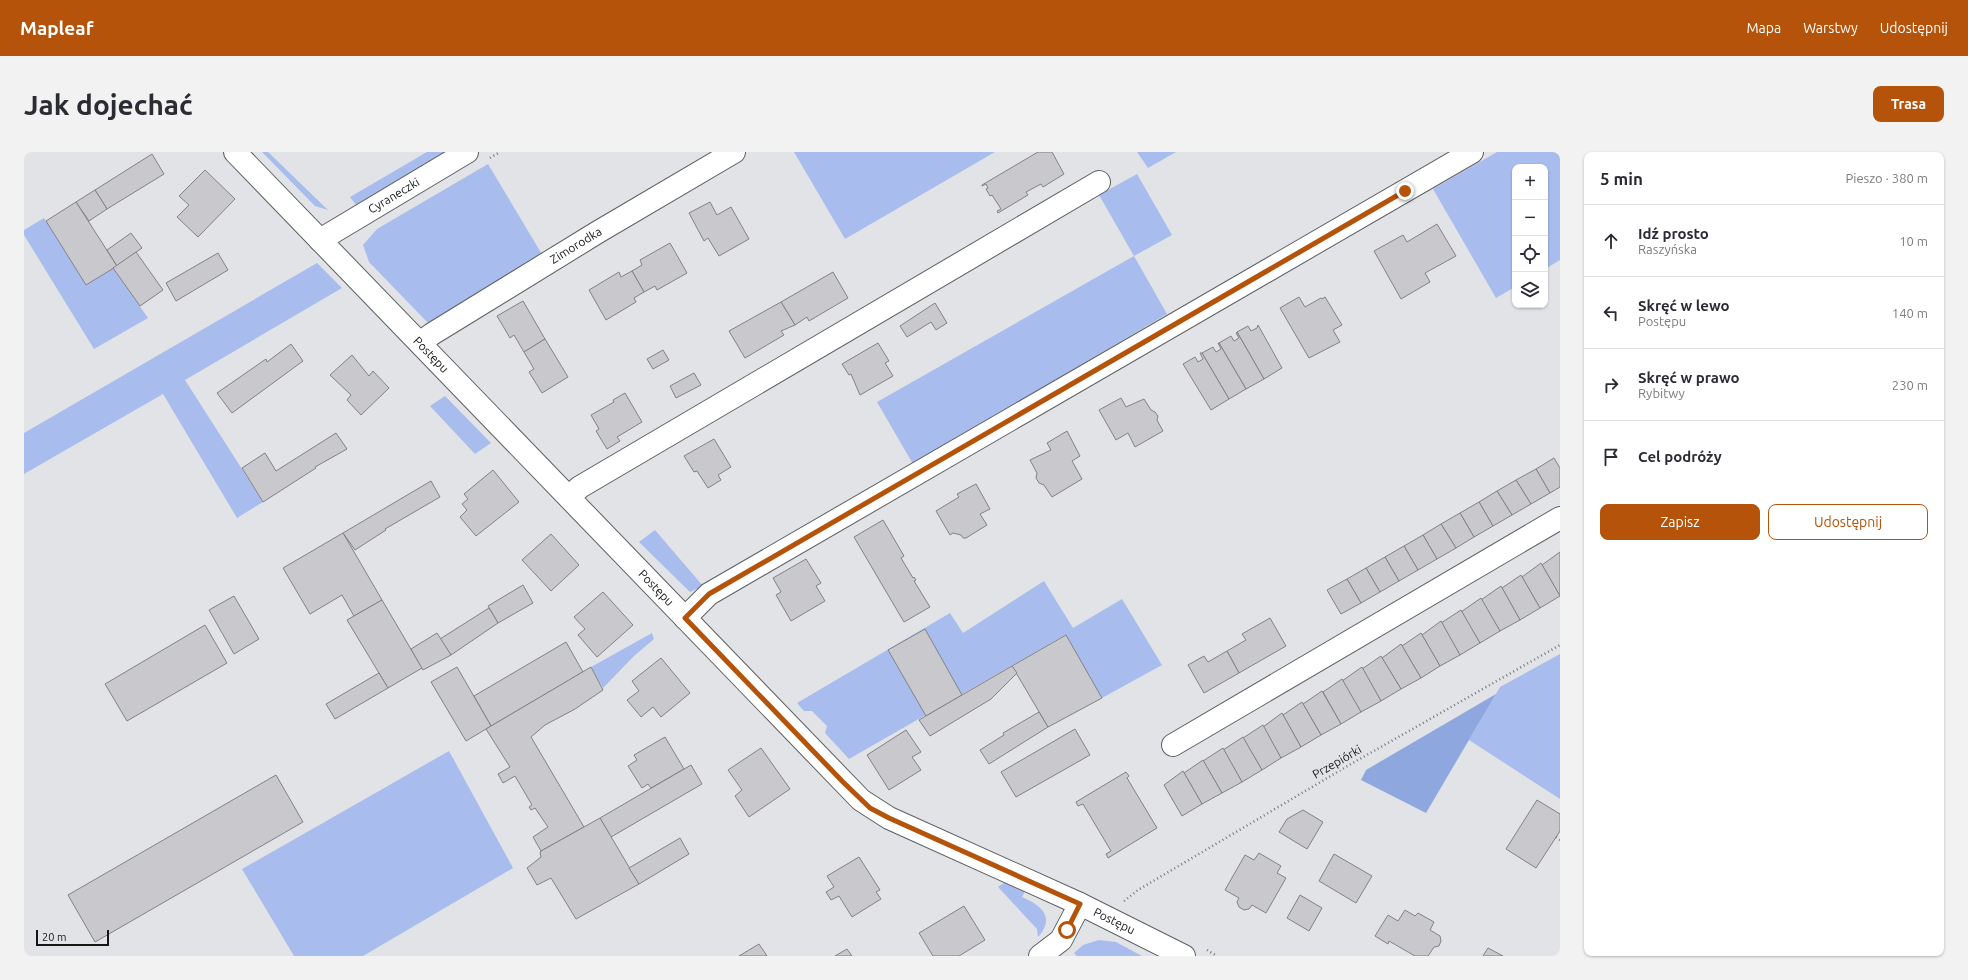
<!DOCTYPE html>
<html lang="pl">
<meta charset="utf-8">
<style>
:root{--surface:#fff;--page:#f2f2f3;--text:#2b2b33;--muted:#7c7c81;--line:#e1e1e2;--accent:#b45309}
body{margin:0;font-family:Ubuntu,sans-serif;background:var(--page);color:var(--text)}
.controls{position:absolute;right:12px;top:12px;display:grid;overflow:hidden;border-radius:8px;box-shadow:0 1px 3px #0004}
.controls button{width:36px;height:36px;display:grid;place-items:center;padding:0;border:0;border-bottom:1px solid var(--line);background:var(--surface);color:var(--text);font:20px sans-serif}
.scale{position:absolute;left:12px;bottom:10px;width:73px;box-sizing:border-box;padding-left:4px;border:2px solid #141516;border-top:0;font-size:11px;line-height:14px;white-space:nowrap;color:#141516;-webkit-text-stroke:3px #e1e3e7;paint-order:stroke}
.stop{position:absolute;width:12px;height:12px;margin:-9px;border:3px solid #b45309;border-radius:50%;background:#fff}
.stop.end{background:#b45309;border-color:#fff;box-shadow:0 1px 4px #0008}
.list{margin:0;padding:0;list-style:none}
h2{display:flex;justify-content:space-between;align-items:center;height:52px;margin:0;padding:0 16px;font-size:17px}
h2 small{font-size:13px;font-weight:400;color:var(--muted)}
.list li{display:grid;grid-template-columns:26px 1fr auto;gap:12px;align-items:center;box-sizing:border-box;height:72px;padding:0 16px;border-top:1px solid var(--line)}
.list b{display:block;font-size:15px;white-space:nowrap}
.list p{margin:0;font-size:13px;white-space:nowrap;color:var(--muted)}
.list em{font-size:13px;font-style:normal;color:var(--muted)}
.actions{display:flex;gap:8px;padding:12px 16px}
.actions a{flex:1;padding:9px 0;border:1px solid var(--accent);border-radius:8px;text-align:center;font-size:14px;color:var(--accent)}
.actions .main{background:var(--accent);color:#fff}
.icon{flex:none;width:22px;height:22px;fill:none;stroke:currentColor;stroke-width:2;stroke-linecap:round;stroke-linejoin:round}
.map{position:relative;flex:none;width:1536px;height:804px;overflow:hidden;border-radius:8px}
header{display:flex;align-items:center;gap:24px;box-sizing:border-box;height:56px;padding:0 20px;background:var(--accent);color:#fff}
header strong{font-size:19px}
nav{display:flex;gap:22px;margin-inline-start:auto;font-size:14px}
.intro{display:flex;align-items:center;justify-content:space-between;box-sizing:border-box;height:96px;padding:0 24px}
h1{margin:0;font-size:28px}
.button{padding:10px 18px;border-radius:8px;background:var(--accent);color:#fff;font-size:14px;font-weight:700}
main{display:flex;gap:24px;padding:0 24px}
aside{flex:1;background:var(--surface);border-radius:8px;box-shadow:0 1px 3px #0004}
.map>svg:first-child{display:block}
.green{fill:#a8bded}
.forest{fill:#8fa7df}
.building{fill:#c9c9cd;stroke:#828185}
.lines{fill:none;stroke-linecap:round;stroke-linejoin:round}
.minor-casing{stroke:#5c5e61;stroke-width:24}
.path{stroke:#767779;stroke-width:2.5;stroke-dasharray:1 3;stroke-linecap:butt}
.minor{stroke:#fff;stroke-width:22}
.route{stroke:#b45309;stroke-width:5}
.labels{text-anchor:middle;stroke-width:4;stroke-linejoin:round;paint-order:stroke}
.street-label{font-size:12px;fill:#141516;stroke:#e1e3e7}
</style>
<header>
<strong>Mapleaf</strong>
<nav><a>Mapa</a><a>Warstwy</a><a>Udostępnij</a></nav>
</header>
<div class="intro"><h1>Jak dojechać</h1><a class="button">Trasa</a></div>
<main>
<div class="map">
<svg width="1536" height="804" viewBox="0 0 1536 804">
<rect width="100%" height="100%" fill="#e1e3e7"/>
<g class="green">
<polygon points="238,0 244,0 304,58 291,54"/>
<polygon points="403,0 422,0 332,53 326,45"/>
<polygon points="770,0 971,0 821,87"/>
<polygon points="1113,0 1152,0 1124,16"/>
<polygon points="1473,0 1536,0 1536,108 1521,117 1521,15 1491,15 1491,135 1472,146 1409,37"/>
<polygon points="464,12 519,104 406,173 345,110 339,93 353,77"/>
<polygon points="1113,22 1148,83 1110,104 1143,162 889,312 853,250 1110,104 1075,43"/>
<polygon points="20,66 62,133 89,116 124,166 70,197 0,83 0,78"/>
<polygon points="293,111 318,136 161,228 239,350 213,366 139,242 0,322 0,281"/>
<polygon points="421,244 467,291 451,302 406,254"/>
<polygon points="631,378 679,434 666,440 615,390"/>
<polygon points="1020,429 1049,476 1098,447 1138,513 1078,546 1041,483 825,607 801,581 803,574 788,559 780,559 773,551 926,461 939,481"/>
<polygon points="628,481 630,487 610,504 579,536 567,515"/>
<polygon points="1536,502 1536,647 1445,588 1476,535"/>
<polygon points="425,599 489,716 339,804 270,804 218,717"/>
<path d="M 981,730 L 1001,739 L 998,745 C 1017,753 1032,765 1014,785 L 1013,777 L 974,735 Z"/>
<polygon points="1075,788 1092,790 1118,804 1053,804 1050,801 1059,793"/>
</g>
<polygon class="forest" points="1472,542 1402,661 1337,628 1342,618"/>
<g class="building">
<polygon points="1014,0 1028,0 1040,22 1019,35 1017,32 1002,40 1004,43 974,61 973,59 977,57 968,43 966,44 962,37 964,36 962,32 958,34 958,33"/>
<polygon points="128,2 140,22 83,57 71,38"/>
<polygon points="181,18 211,47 174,85 153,65 165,53 155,44"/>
<polygon points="71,38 83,57 65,69 52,50"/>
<polygon points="52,50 93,114 62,133 22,69"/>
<polygon points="686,50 693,63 707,55 725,87 695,104 684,86 680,89 665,61"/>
<polygon points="1413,72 1432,104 1401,121 1406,130 1377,147 1350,99 1379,83 1383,90"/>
<polygon points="107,81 118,96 93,114 83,98"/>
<polygon points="646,91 663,121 633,138 631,134 620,140 608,119 618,113 616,108"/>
<polygon points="112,100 139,138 116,154 89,116"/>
<polygon points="194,101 204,118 152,149 142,131"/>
<polygon points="608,119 620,140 610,146 612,150 582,168 565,138 595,120 597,125"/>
<polygon points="809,120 824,146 785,169 783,165 771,173 757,150"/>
<polygon points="1275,145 1281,155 1297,146 1298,147 1301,145 1318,173 1309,178 1316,190 1285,206 1256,156"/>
<polygon points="499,149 521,187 500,200 490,183 486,186 473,164"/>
<polygon points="757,150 771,173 757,179 760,183 721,206 705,179"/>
<polygon points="911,151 923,171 912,178 907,170 883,185 876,174"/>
<polygon points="1234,173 1258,216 1240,227 1213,180 1224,174 1227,179 1233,176"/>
<polygon points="1213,180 1240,227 1222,237 1195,191 1207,184 1210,189 1215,186 1212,181"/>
<polygon points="521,187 544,225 518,241 505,220 510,217 500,200"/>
<polygon points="854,191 865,209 861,211 869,224 836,243 827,222 825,223 818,212"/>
<polygon points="1194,191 1195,191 1222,237 1205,247 1178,201 1189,195 1192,200 1197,197"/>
<polygon points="267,192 279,209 208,261 193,241 242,207 243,210"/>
<polygon points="639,198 645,208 629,217 623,207"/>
<polygon points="1176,201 1178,201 1205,247 1187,258 1159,212 1171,205 1174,210 1179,207"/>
<polygon points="328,203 345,224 349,219 365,236 337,263 323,248 327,243 306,223"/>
<polygon points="670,221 677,233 652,246 646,234"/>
<polygon points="601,241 618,270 593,285 596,289 583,297 572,279 575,277 567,263 590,250 589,248"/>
<polygon points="1097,246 1102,255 1120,247 1127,258 1131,260 1134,264 1133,268 1139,279 1111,295 1104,281 1092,288 1075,258"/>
<polygon points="1043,279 1056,304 1048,309 1058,327 1028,345 1020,333 1015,331 1012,326 1013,321 1006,308 1027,298 1023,291"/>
<polygon points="312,281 323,297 291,315 292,316 239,350 218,316 241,301 252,319"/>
<polygon points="690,287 707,315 694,323 697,328 684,336 673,319 670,320 660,304"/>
<polygon points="1530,306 1536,316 1536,335 1526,341 1512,317"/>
<polygon points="1512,317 1526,341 1507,352 1492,328"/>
<polygon points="469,318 495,350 452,384 436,365 443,358 438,352 444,347 440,342"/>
<polygon points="1492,328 1507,352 1488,363 1473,339"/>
<polygon points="407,329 416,345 361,377 362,378 331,398 319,381"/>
<polygon points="952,332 966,357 956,362 963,373 942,386 939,386 937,383 929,381 926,383 912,359 935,345 933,342"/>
<polygon points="1473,339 1488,363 1469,374 1455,350"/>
<polygon points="1455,350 1469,374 1450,385 1436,361"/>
<polygon points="1436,361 1450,385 1432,396 1417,372"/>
<polygon points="859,368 880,404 877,406 889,426 890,425 892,428 890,429 906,455 880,470 830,385"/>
<polygon points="1417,372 1432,396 1413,407 1399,383"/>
<polygon points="319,381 358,448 330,464 318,443 286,462 259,416"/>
<polygon points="527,382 555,413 527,439 498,408"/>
<polygon points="1399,383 1413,407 1394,418 1380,394"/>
<polygon points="1380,394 1394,418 1375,429 1361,405"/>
<polygon points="1536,400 1536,444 1518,413"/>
<polygon points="1361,405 1375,429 1356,440 1342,416"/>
<polygon points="782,407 797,431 792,434 801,449 767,469 752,443 757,440 749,426"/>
<polygon points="1517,411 1536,444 1516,456 1498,425"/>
<polygon points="1342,416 1356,440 1337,451 1323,427"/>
<polygon points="1497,423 1516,456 1496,468 1478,436"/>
<polygon points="1323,427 1337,451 1317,462 1303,438"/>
<polygon points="499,433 509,451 474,471 464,454"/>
<polygon points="1477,434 1496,468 1476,479 1457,448"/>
<polygon points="579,440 609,473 573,505 554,483 561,477 550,465"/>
<polygon points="210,444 235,487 210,502 185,458"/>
<polygon points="1457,446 1476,479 1456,491 1437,460"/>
<polygon points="358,448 398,516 364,536 323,468"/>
<polygon points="465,456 474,471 427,503 416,487"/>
<polygon points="1437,458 1456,491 1436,503 1417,471"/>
<polygon points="1246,466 1262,494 1215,521 1203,499 1222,488 1218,482"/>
<polygon points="1417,469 1436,503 1416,514 1398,483"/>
<polygon points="181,473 203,511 103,569 81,532"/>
<polygon points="901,477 938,543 902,564 864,498"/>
<polygon points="413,481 427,503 399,518 387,497"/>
<polygon points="1397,481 1416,514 1397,526 1378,494"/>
<polygon points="1042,483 1078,546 1024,575 988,514"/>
<polygon points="542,490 559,520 467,574 450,544"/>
<polygon points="1377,492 1397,526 1377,537 1358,506"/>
<polygon points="1203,499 1215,521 1180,541 1164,513 1180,504 1184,510"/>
<polygon points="1357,504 1377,537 1357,549 1338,517"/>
<polygon points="637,506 666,541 637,565 629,555 617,565 603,548 615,539 608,529"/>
<polygon points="988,514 993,521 967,547 906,584 895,568"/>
<polygon points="433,515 467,574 442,589 407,530"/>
<polygon points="567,515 579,538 551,557 521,573 507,585 560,675 517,699 509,685 524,675 511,656 507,658 505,655 508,653 491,624 479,631 474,622 486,615 462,577"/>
<polygon points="1338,515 1357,549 1337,560 1318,529"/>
<polygon points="355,521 364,536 311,567 302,552"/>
<polygon points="1318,527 1337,560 1317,572 1299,540"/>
<polygon points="1298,539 1317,572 1297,583 1279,552"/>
<polygon points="1278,550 1297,583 1277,595 1259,563"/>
<polygon points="1015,560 1024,575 965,612 956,598 980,583 979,581"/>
<polygon points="1258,561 1277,595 1257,606 1239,575"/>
<polygon points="1239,573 1257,606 1238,618 1219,586"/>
<polygon points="1051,577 1066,603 992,645 977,620"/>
<polygon points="882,578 897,600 888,605 897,618 865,638 843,603"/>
<polygon points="641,585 660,617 627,636 624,632 618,636 604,614 613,608 610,603"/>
<polygon points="1219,585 1238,618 1218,630 1199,598"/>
<polygon points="737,596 766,637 725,665 711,644 718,638 704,618"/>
<polygon points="1199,596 1218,630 1198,641 1179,609"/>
<polygon points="1179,608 1198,641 1178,652 1160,621"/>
<polygon points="667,613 678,632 587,685 576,666"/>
<polygon points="1159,619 1178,652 1158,664 1140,633"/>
<polygon points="1102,620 1105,624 1103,626 1133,676 1084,706 1082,702 1087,699 1059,652 1054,654 1052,650"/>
<polygon points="252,623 279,670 71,790 44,743"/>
<polygon points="1513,648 1536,662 1536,679 1512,716 1482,697"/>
<polygon points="1279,658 1299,670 1283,697 1255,680 1263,667"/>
<polygon points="576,666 615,732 552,767 527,726 513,733 503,716 517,705 516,700 517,699"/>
<polygon points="656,686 665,702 615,732 605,716"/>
<polygon points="1235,701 1257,714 1253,721 1262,726 1242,761 1228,753 1225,757 1220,758 1215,755 1213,750 1215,746 1201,738 1221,703 1230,708"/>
<polygon points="1310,702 1348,724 1332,751 1295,729"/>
<polygon points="835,705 856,738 852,740 857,747 828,765 815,744 807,748 802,740 810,735 803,724"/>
<polygon points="1276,743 1298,756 1285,779 1263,766"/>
<polygon points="940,754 961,788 935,804 909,804 895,781"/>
<polygon points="1381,758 1391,764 1394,761 1410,770 1406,778 1416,784 1417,789 1415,794 1410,795 1404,804 1391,804 1365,789 1364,792 1351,784 1364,763 1374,769"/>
<polygon points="735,792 743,804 715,804"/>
<polygon points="1464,796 1479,804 1459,804"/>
<polygon points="823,797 828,804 811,804"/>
</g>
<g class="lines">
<defs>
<g id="minor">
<path id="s1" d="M 211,0 L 837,648 L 865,666 L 1056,752 L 1160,804"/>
<path id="s2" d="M 296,88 L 443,0"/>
<path id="s3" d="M 396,191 L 408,182 L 574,80 L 710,0"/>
<polyline points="545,345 556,335 1075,30"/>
<polyline points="661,466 685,442 1448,0"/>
<polyline points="1149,593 1536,366"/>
<polyline points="1016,804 1037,788 1056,752"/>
</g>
</defs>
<use href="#minor" class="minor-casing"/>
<g class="path">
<polyline points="466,6 476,0"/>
<polyline points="1532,685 1536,688"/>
<polyline points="1100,749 1114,738 1327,612 1536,493"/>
<polyline points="1183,798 1193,804"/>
</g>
<use href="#minor" class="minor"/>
</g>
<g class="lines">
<polyline class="route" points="1043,778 1056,752 865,666 846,656 819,630 661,466 685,442 1381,39"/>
</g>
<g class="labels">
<g class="street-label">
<text dy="4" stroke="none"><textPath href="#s2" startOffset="86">Cyraneczki</textPath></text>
<text dy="4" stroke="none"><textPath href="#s3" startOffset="184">Zimorodka</textPath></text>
<text dy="4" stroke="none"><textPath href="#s1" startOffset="282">Postępu</textPath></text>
<text dy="4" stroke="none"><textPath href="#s1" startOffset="606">Postępu</textPath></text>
<text transform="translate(1313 610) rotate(-30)" y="4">Przepiórki</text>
<text dy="4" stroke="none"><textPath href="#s1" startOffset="1182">Postępu</textPath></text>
</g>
</g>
</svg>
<div class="controls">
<button>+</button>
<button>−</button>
<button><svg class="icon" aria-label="locate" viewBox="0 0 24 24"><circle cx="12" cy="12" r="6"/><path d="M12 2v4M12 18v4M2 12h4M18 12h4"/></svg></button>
<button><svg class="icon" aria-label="layers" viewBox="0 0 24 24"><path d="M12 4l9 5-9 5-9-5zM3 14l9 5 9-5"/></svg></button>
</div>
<div class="scale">20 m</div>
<div class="stop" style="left:1043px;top:778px"></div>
<div class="stop end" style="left:1381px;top:39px"></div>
</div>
<aside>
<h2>5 min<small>Pieszo · 380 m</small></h2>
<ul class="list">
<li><svg class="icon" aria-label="ahead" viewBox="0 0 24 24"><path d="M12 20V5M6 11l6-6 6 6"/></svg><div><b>Idź prosto</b><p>Raszyńska</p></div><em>10 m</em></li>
<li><svg class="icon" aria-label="left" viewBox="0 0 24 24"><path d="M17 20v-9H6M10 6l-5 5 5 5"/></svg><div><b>Skręć w lewo</b><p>Postępu</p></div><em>140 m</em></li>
<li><svg class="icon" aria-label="right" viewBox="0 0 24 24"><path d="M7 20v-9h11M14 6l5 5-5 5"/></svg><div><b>Skręć w prawo</b><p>Rybitwy</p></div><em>230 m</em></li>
<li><svg class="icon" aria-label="arrive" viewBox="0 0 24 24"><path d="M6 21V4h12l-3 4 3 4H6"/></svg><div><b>Cel podróży</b></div></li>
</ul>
<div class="actions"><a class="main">Zapisz</a><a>Udostępnij</a></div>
</aside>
</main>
